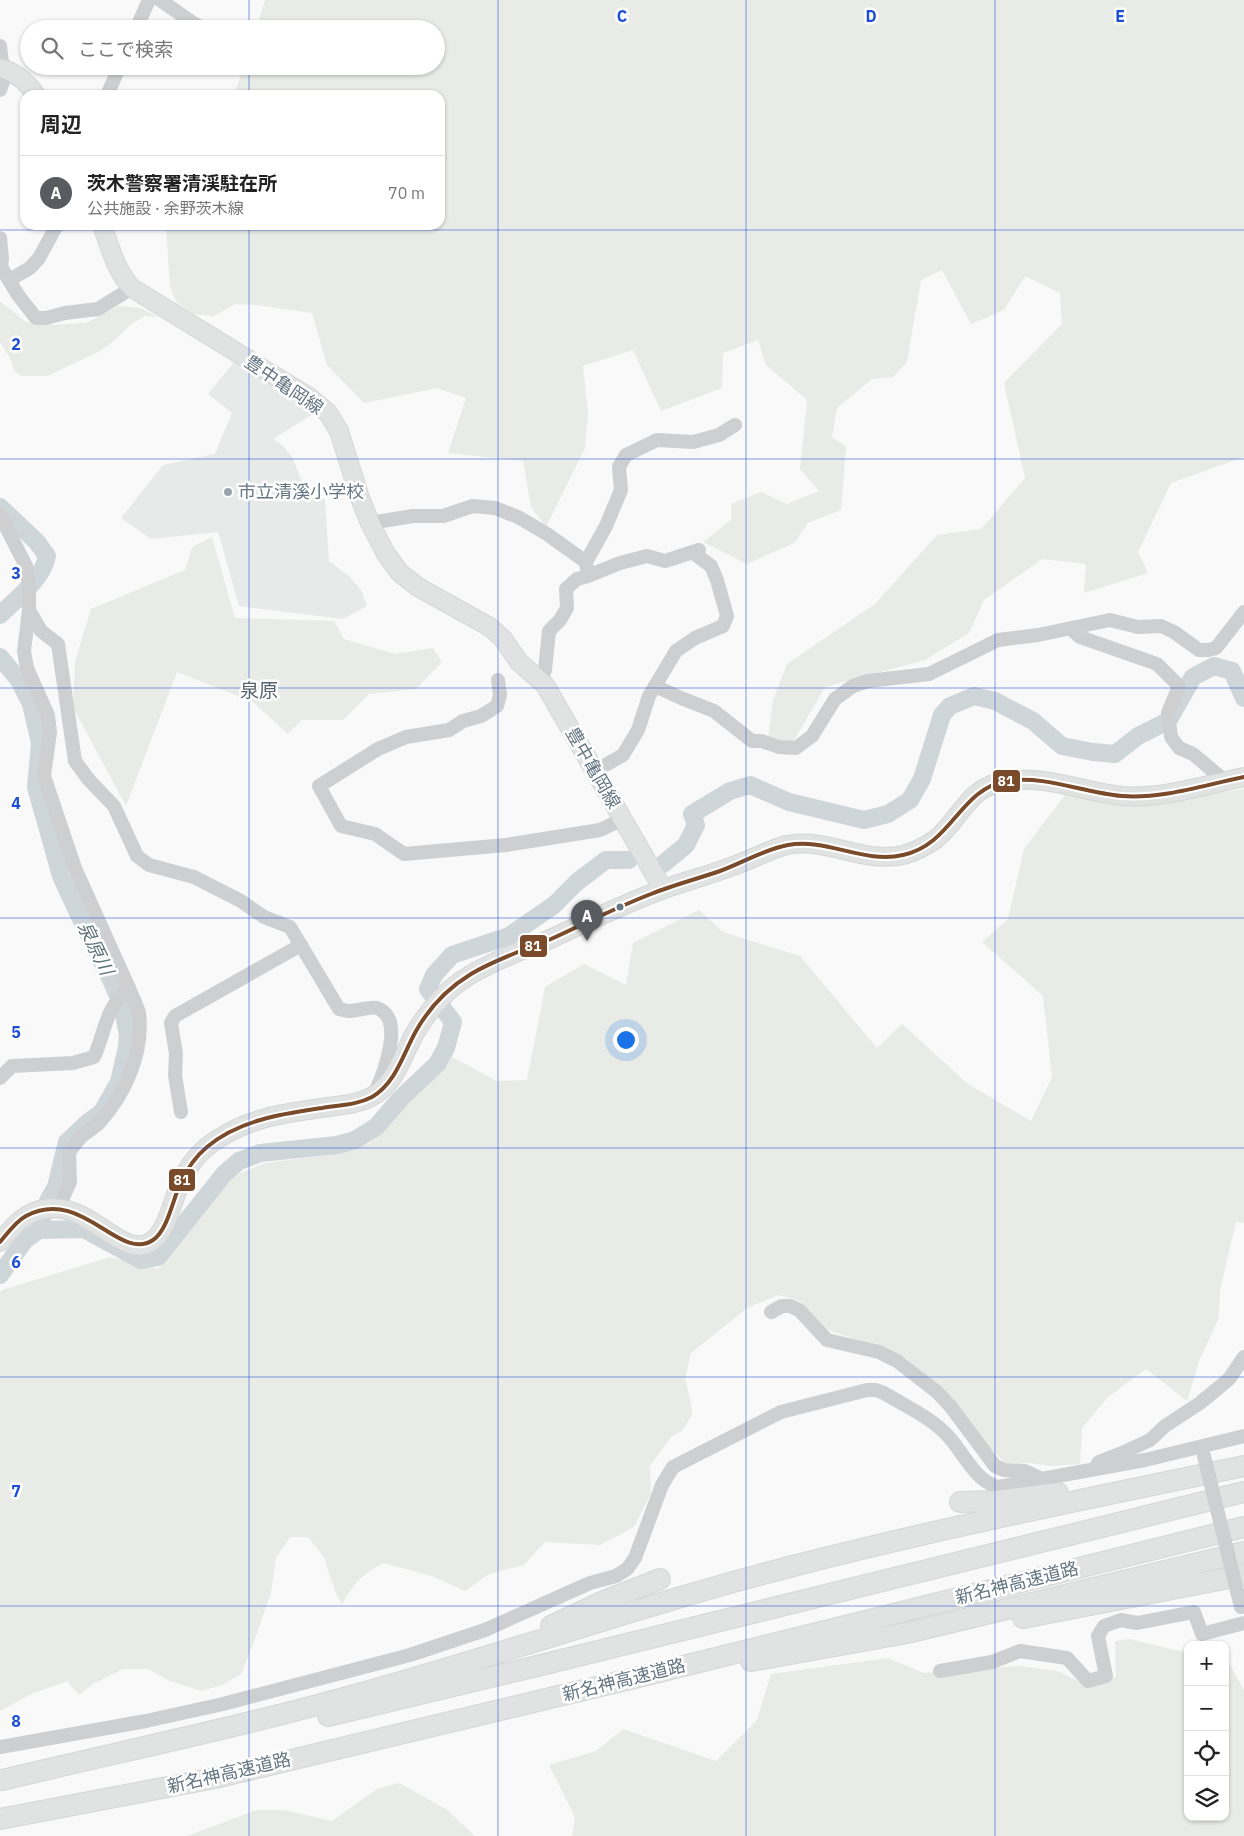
<!DOCTYPE html>
<html lang="ja">
<meta charset="utf-8">
<style>
:root{--surface:#fff;--page:#f6f6f6;--text:#222;--muted:#767676;--line:#e0e0e0;--accent:#585c60}
body{margin:0;font-family:"IBM Plex Sans","Noto Sans JP",sans-serif;background:var(--page);color:var(--text)}
.controls{position:absolute;right:15px;bottom:15px;display:grid;overflow:hidden;border-radius:10px;box-shadow:0 1px 4px #0004}
.controls button{width:45px;height:45px;display:grid;place-items:center;padding:0;border:0;border-bottom:1px solid var(--line);background:var(--surface);color:var(--text);font:25px sans-serif}
.you{position:absolute;left:625px;top:1039px;width:18px;height:18px;margin:-12px;border:4px solid #fff;border-radius:50%;background:#1a73e8;box-shadow:0 0 0 8px #1a73e833}
.badge{display:grid;place-items:center;width:32px;height:32px;border-radius:50%;background:var(--accent);color:#fff;font-size:16px;font-weight:700}
.pin{position:absolute;translate:-50% -41px;filter:drop-shadow(0 1px 2px #0008)}
.pin::after{content:'';position:absolute;top:26px;width:18px;height:15px;background:inherit;clip-path:polygon(0 0,100% 0,50% 100%)}
.list{margin:0;padding:0;list-style:none}
h2{display:flex;justify-content:space-between;align-items:center;height:65px;margin:0;padding:0 20px;font-size:21px}
h2 small{font-size:16px;font-weight:400;color:var(--muted)}
.list li{display:grid;grid-template-columns:32px 1fr auto;gap:15px;align-items:center;box-sizing:border-box;height:75px;padding:0 20px;border-top:1px solid var(--line)}
.list b{display:block;font-size:19px;white-space:nowrap}
.list p{margin:0;font-size:16px;white-space:nowrap;color:var(--muted)}
.list em{font-size:16px;font-style:normal;color:var(--muted)}
.icon{flex:none;width:28px;height:28px;fill:none;stroke:currentColor;stroke-width:2;stroke-linecap:round;stroke-linejoin:round}
.map{position:relative;flex:none;width:1244px;height:1836px;overflow:hidden}
.search{position:absolute;background:var(--surface);box-shadow:0 1px 4px #0004;left:20px;top:20px;width:425px;height:55px;display:flex;align-items:center;gap:12px;box-sizing:border-box;padding:0 18px;border-radius:28px;color:var(--muted);font-size:19px}
.panel{position:absolute;background:var(--surface);box-shadow:0 1px 4px #0004;left:20px;top:90px;width:425px;height:140px;border-radius:15px}
.map>svg:first-child{display:block}
.built{fill:#e8e9e9}
.green{fill:#e8ebe6}
.lines{fill:none;stroke-linecap:round;stroke-linejoin:round}
.river{stroke:#ced6d9;stroke-width:18}
.major-casing{stroke:#d5d6d7;stroke-width:20}
.highway-casing{stroke:#d5d6d6;stroke-width:22}
.minor{stroke:#cecfd0;stroke-width:14}
.major{stroke:#e1e2e2;stroke-width:18}
.highway{stroke:#e1e2e2;stroke-width:20}
.minor-bridge{stroke:#cecfd0;stroke-width:14}
.bus-1-casing{stroke:#fff;stroke-width:8}
.bus-1{stroke:#7a4b2a;stroke-width:4}
.grid{fill:none;stroke:#1d4ed8;stroke-width:1;stroke-opacity:0.55}
.poi-dot{fill:#99a4ac;stroke:#fff;stroke-width:2}
.bus-dot{fill:#657683;stroke:#fff;stroke-width:2}
.labels{text-anchor:middle;stroke-width:5;stroke-linejoin:round;paint-order:stroke}
.street-label{font-size:18px;fill:#657683;stroke:#fff}
.poi-label{font-size:18px;fill:#657683;stroke:#fff;text-anchor:start}
.neighbourhood-label{font-size:19px;fill:#57646e;stroke:#fff}
.water-label{font-size:19px;font-style:italic;fill:#60757c;stroke:#fff}
.grid-label{font-size:16px;text-anchor:middle;font-weight:bold;fill:#1d4ed8;stroke:#fff;stroke-width:5;stroke-linejoin:round;paint-order:stroke}
.line-badge{stroke:#fff;stroke-width:2}
.badge-label{font-size:14px;text-anchor:middle;font-weight:bold;fill:#fff}
</style>
<div class="map">
<svg width="1244" height="1836" viewBox="0 0 1244 1836">
<rect width="100%" height="100%" fill="#f9f9f9"/>
<polygon class="built" points="234,362 318,411 273,439 282,445 292,457 303,484 325,500 329,561 349,576 361,590 367,606 343,619 239,606 218,532 151,539 121,518 163,465 215,454 232,413 208,394"/>
<g class="green">
<polygon points="265,0 1244,0 1244,457 1171,483 1138,552 1148,573 1084,593 1086,564 1042,559 984,600 969,633 925,660 825,687 789,749 768,739 773,700 787,664 875,604 937,535 981,529 1025,478 1004,383 1062,324 1060,293 1025,276 1004,310 971,324 942,270 921,280 907,362 893,377 872,379 837,408 832,437 846,447 841,510 808,523 794,543 747,564 703,542 731,520 731,504 761,492 787,504 819,491 800,469 807,400 766,365 758,340 723,353 722,388 661,411 633,350 583,366 588,412 585,448 546,527 531,507 523,461 448,453 466,398 437,388 364,403 327,365 312,313 257,305 235,304 214,316 192,314 176,301 170,286 166,225 440,225 440,95 234,95 244,66 436,66 436,29 256,29"/>
<polygon points="0,301 26,322 53,325 86,323 119,306 140,308 159,317 145,316 130,325 117,338 102,350 47,376 22,376 15,372 10,358 0,342"/>
<polygon points="212,537 235,618 334,621 344,639 395,654 433,648 442,662 416,689 369,694 343,720 302,720 288,734 253,702 177,672 126,806 73,707 75,661 91,609 185,570 192,547"/>
<path d="M 1244,789 L 1244,1223 L 1236,1222 L 1220,1290 L 1219,1318 L 1199,1361 L 1187,1401 L 1146,1369 L 1108,1397 L 1082,1428 L 1080,1464 L 1050,1466 L 1030,1463 L 1005,1463 L 989,1447 L 955,1402 L 907,1359 L 884,1349 L 825,1329 L 800,1301 L 778,1295 L 747,1308 L 691,1353 L 685,1379 L 691,1402 L 692,1415 L 682,1431 L 671,1437 L 650,1466 L 651,1493 L 634,1527 L 600,1545 L 545,1542 L 524,1565 L 489,1574 L 465,1591 L 432,1576 L 383,1563 C 362,1575 353,1583 342,1605 L 334,1589 L 324,1557 L 308,1537 L 290,1537 L 276,1558 L 271,1592 L 254,1642 L 241,1674 L 222,1685 L 201,1691 L 170,1681 L 148,1669 L 123,1669 L 93,1684 L 79,1695 L 67,1681 L 29,1695 L 0,1711 L 0,1292 L 2,1290 L 110,1257 L 158,1269 L 233,1176 L 265,1163 L 335,1154 L 370,1143 L 452,1057 L 497,1081 L 527,1080 L 545,987 L 584,964 L 626,985 L 633,943 L 699,910 L 723,932 L 800,956 L 877,1048 L 902,1024 L 968,1084 L 1031,1121 L 1052,1077 L 1043,996 L 982,942 L 1008,919 L 1024,849 L 1065,795 L 1144,804 Z"/>
<polygon points="1129,1639 1188,1653 1188,1817 1225,1817 1225,1662 1229,1663 1244,1690 1244,1836 572,1836 575,1817 549,1765 596,1751 623,1729 716,1761 757,1720 771,1674 888,1658 924,1673 1019,1666 1057,1671 1091,1687 1116,1677 1115,1641"/>
<polygon points="399,1783 446,1809 475,1836 187,1836 257,1810 283,1810 332,1821 377,1789"/>
</g>
<g class="lines">
<g class="river">
<path d="M 0,507 L 37,542 L 47,556 C 43,579 16,599 0,615"/>
<polyline points="0,657 19,680 31,704 40,743 36,787 61,876 80,917 111,980 122,1005 128,1035 127,1047 119,1082 102,1112 85,1125 67,1142 56,1187 48,1201 41,1222"/>
<polyline points="663,864 686,845 696,825 692,814 730,791 750,785 789,802 864,820 888,814 910,800 922,779 942,715 950,706 974,696 995,701 1033,721 1062,746 1093,752 1115,754 1138,736 1168,721 1193,677 1214,666 1232,671 1244,698"/>
<polyline points="0,1275 25,1240 39,1230 84,1229 141,1260 158,1257 224,1174 239,1161 260,1153 337,1145 355,1140 376,1127 401,1098 437,1064 446,1048 453,1022 428,989 434,975 452,955 509,936 554,905 577,882 606,860 629,860"/>
</g>
<defs>
<g id="major">
<path d="M 0,68 C 16,72 27,82 36,95"/>
<path d="M 102,225 C 110,247 116,271 132,288 L 309,397 L 328,413 L 339,431 L 360,498 L 370,523 L 386,554 L 400,573 L 418,587 L 490,627 L 503,639 L 519,662 L 545,685 L 663,889"/>
<path d="M 0,1242 C 8,1233 16,1222 26,1216 C 82,1183 119,1265 152,1241 C 166,1231 172,1204 178,1189 C 186,1168 198,1151 218,1139 C 253,1116 288,1113 328,1107 C 343,1105 358,1104 371,1097 C 396,1084 402,1056 415,1033 C 428,1010 448,988 470,975 C 495,960 523,950 550,939 C 588,922 625,903 664,889 C 686,881 710,875 733,866 C 751,860 768,850 787,845 C 826,837 864,864 903,855 C 914,852 926,846 936,839 C 962,818 967,786 1007,781 C 1046,775 1084,792 1122,796 C 1164,799 1203,785 1244,777"/>
</g>
<g id="highway">
<polyline points="960,1502 995,1501 1058,1493"/>
<polyline points="1023,1618 1244,1575"/>
<polyline points="551,1626 604,1601 660,1579"/>
<polyline points="751,1661 907,1633 1244,1552"/>
<polyline points="328,1716 533,1667 1244,1492"/>
<path d="M 2,1780 C 123,1751 245,1726 365,1692 C 510,1652 652,1602 797,1565 C 945,1527 1095,1497 1244,1466"/>
<polyline points="0,1819 215,1778 651,1674 1244,1527"/>
</g>
</defs>
<use href="#major" class="major-casing"/>
<use href="#highway" class="highway-casing"/>
<g class="minor">
<polyline points="160,0 193,23 206,29"/>
<polyline points="136,29 149,0"/>
<polyline points="0,46 4,79 0,90"/>
<polyline points="107,95 120,66"/>
<polyline points="0,238 2,259 0,272"/>
<polyline points="1,267 18,295 36,318 46,318 65,313 98,309 132,288"/>
<polyline points="9,280 30,268 39,258 57,225"/>
<path d="M 0,515 L 26,566 L 29,585 L 29,610 L 24,651 L 27,668 L 48,715 L 50,732 L 44,776 L 75,868 L 129,988 C 103,1012 107,1028 94,1057 L 73,1063 L 12,1066 L 0,1078"/>
<polyline points="370,523 413,516 443,516 473,506 495,508 518,517 547,534 586,562"/>
<polyline points="588,576 620,563 647,556 665,561 699,550"/>
<path d="M 29,610 L 41,631 L 58,644 L 75,761 L 89,780 L 114,806 L 137,856 L 149,865 L 194,877 L 241,901 L 264,917 L 290,927 L 339,1009 C 343,1010 347,1011 350,1011 C 359,1011 370,1006 377,1008 C 406,1018 383,1075 375,1093"/>
<polyline points="1071,629 1080,637 1157,664 1179,686 1168,713 1171,737 1179,748 1193,754 1225,781"/>
<polyline points="498,680 500,695 497,706 481,716 463,721 449,730 406,737 378,749 319,786 341,826 375,834 404,854 506,845 600,830 623,819"/>
<polyline points="540,680 545,670 549,631 560,620 567,608 566,589 577,579 588,576 586,562 606,526 621,490 619,467 626,455 657,440 693,442 719,435 735,425"/>
<polyline points="655,686 681,698 714,711 752,741 762,741 779,747 796,748 812,736 835,699 853,686 868,681 929,674 998,640 1038,635 1110,620 1138,627 1161,626 1174,632 1199,650 1208,650 1216,648 1244,612"/>
<polyline points="595,771 623,755 638,730 649,696 676,651 695,638 723,626 727,616 717,580 711,566 692,552"/>
<polyline points="181,1112 175,1075 176,1054 171,1023 175,1016 301,945"/>
<path d="M 58,1209 L 70,1182 L 69,1152 C 73,1147 77,1141 81,1137 C 87,1131 94,1128 99,1123 C 125,1094 144,1053 139,1013 C 137,1005 132,996 129,988"/>
<polyline points="771,1312 782,1306 790,1306 799,1310 827,1340 879,1352 897,1361 937,1392 951,1407 995,1466 1004,1470 1025,1471 1040,1478"/>
<polyline points="1097,1465 1099,1462 1122,1453 1150,1440 1165,1426 1200,1403 1229,1379 1244,1357"/>
<polyline points="940,1671 992,1662 1020,1651 1067,1658 1088,1681 1106,1676 1098,1636 1104,1626 1121,1620 1137,1623 1194,1612 1202,1634 1244,1623"/>
<path d="M 0,1747 L 146,1721 L 223,1704 L 410,1655 L 485,1630 L 590,1583 L 616,1576 L 627,1569 L 635,1558 L 662,1485 L 673,1467 L 781,1412 L 867,1390 L 876,1390 L 884,1393 C 905,1406 932,1418 948,1436 C 964,1453 974,1480 998,1487 L 1145,1460 L 1244,1436"/>
</g>
<use href="#major" class="major"/>
<use href="#highway" class="highway"/>
<polyline class="minor-bridge" points="1204,1456 1241,1607"/>
<defs>
<path id="bus-1" d="M 0,1242 C 8,1233 15,1222 26,1216 C 82,1186 119,1263 153,1240 C 168,1230 173,1198 181,1182 C 187,1169 195,1157 207,1147 C 239,1120 282,1114 322,1108 C 339,1105 357,1105 372,1097 C 396,1083 403,1054 416,1031 C 429,1008 448,988 471,974 C 496,959 524,950 551,939 C 584,924 617,907 651,894 C 673,885 697,879 720,871 C 742,863 765,849 788,845 C 827,838 864,864 903,855 C 953,844 959,789 1007,781 C 1046,775 1083,793 1122,796 C 1163,799 1204,785 1244,777"/>
</defs>
<use href="#bus-1" class="bus-1-casing"/>
<use href="#bus-1" class="bus-1"/>
</g>
<path class="grid" d="M 249,0 L 249,29M 498,0 L 498,1836M 746,0 L 746,1836M 995,0 L 995,1836M 249,66 L 249,95M 249,225 L 249,1836M 0,230 L 1244,230M 0,459 L 1244,459M 0,688 L 1244,688M 0,918 L 1244,918M 0,1148 L 1244,1148M 0,1377 L 1244,1377M 0,1606 L 1244,1606"/>
<circle class="poi-dot" cx="228" cy="492" r="5"/>
<circle class="bus-dot" cx="620" cy="907" r="4.5"/>
<g class="labels">
<g class="street-label">
<text transform="translate(284 385) rotate(34)" y="6">豊中亀岡線</text>
<text transform="translate(593 768) rotate(60)" y="6">豊中亀岡線</text>
<text transform="translate(1017 1583) rotate(-14)" y="6">新名神高速道路</text>
<text transform="translate(624 1680) rotate(-14)" y="6">新名神高速道路</text>
<text transform="translate(229 1773) rotate(-13)" y="6">新名神高速道路</text>
</g>
<g class="poi-label">
<text x="238" y="498">市立清溪小学校</text>
</g>
<g class="neighbourhood-label">
<text x="259" y="697">泉原</text>
</g>
<g class="water-label">
<text transform="translate(96 948) rotate(64)" y="7">泉原川</text>
</g>
</g>
<g class="grid-label">
<text x="622" y="22">C</text>
<text x="871" y="22">D</text>
<text x="1120" y="22">E</text>
<text x="16" y="350">2</text>
<text x="16" y="579">3</text>
<text x="16" y="809">4</text>
<text x="16" y="1038">5</text>
<text x="16" y="1268">6</text>
<text x="16" y="1497">7</text>
<text x="16" y="1727">8</text>
</g>
<g class="line-badge">
<rect x="992" y="769" width="29" height="24" rx="5" fill="#7a4b2a"/>
<rect x="519" y="934" width="29" height="24" rx="5" fill="#7a4b2a"/>
<rect x="168" y="1168" width="28" height="24" rx="5" fill="#7a4b2a"/>
</g>
<g class="badge-label">
<text x="1006" y="786">81</text>
<text x="533" y="951">81</text>
<text x="182" y="1185">81</text>
</g>
</svg>
<div class="controls">
<button>+</button>
<button>−</button>
<button><svg class="icon" aria-label="locate" viewBox="0 0 24 24"><circle cx="12" cy="12" r="6"/><path d="M12 2v4M12 18v4M2 12h4M18 12h4"/></svg></button>
<button><svg class="icon" aria-label="layers" viewBox="0 0 24 24"><path d="M12 4l9 5-9 5-9-5zM3 14l9 5 9-5"/></svg></button>
</div>
<div class="you"></div>
<div class="pin badge" style="left:587px;top:941px">A</div>
<div class="search"><svg class="icon" aria-label="search" viewBox="0 0 24 24"><circle cx="10" cy="10" r="6"/><path d="M15 15l6 6"/></svg>ここで検索</div>
<section class="panel">
<h2>周辺<small></small></h2>
<ul class="list">
<li><span class="badge">A</span><div><b>茨木警察署清渓駐在所</b><p>公共施設 · 余野茨木線</p></div><em>70 m</em></li>
</ul>
</section>
</div>
